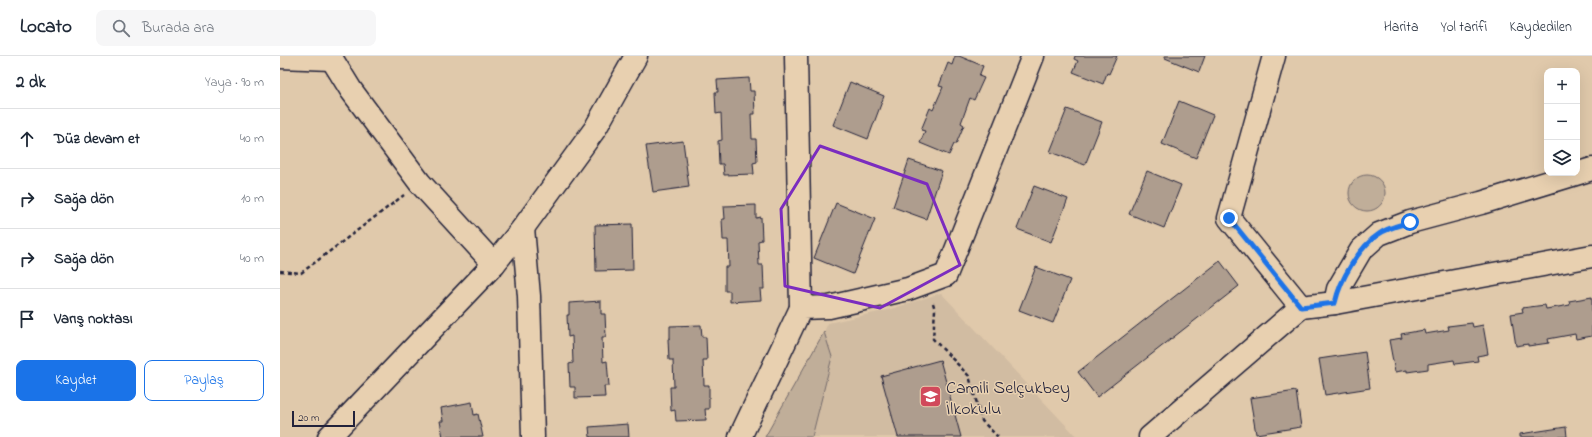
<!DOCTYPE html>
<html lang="tr">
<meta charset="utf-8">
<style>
:root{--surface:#fff;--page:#f6f6f7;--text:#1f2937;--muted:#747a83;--line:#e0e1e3;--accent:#1a73e8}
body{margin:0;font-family:"Indie Flower",sans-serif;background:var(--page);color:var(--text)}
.controls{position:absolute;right:12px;top:12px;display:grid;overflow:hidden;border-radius:8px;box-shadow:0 4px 16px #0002}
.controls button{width:36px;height:36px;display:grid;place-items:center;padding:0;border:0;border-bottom:1px solid var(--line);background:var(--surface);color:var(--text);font:20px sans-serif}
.scale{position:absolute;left:12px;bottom:10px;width:63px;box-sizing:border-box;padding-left:4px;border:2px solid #22223b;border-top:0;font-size:11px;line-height:14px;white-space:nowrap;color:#22223b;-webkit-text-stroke:3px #e8d0b0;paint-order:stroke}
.stop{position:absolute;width:12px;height:12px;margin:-9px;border:3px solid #1a73e8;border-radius:50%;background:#fff}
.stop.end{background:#1a73e8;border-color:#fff;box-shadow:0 1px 4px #0008}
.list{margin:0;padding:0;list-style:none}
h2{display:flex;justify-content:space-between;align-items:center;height:52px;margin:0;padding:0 16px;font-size:17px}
h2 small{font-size:13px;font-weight:400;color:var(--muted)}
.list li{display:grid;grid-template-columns:26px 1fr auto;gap:12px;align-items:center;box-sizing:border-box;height:60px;padding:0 16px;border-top:1px solid var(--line)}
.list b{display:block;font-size:15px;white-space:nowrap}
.list em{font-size:13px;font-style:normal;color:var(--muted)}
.actions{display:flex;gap:8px;padding:12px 16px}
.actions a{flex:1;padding:9px 0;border:1px solid var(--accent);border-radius:8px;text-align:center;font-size:14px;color:var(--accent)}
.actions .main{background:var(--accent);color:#fff}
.icon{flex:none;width:22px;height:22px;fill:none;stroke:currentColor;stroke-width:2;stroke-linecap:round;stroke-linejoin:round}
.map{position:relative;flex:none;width:1312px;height:381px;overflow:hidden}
header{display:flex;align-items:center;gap:24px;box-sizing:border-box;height:56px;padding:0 20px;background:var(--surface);border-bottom:1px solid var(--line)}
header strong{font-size:19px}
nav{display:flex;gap:22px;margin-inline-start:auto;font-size:14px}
.search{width:280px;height:36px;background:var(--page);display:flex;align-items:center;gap:10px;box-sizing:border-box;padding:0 14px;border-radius:8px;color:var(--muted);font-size:15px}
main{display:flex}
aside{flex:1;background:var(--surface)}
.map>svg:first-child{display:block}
.built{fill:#d1bca2}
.green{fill:#c0ae99;stroke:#71686a}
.building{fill:#ae9d8e;stroke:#22223b}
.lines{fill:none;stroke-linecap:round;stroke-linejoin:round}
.minor-casing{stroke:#22223b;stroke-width:25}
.path{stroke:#22223b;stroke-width:2.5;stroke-dasharray:4 3;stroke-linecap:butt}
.minor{stroke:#e8d0b0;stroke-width:22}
.route{stroke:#1a73e8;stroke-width:5}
.marked{fill:none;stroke:#7b2cbf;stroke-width:3;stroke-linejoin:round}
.labels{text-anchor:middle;stroke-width:3;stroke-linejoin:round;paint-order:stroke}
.poi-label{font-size:18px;fill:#22223b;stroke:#e8d0b0;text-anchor:start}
</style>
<header>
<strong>Locato</strong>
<div class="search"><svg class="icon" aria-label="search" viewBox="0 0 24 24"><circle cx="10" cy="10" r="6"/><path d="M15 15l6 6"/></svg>Burada ara</div>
<nav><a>Harita</a><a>Yol tarifi</a><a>Kaydedilen</a></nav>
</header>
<main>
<aside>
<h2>2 dk<small>Yaya · 90 m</small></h2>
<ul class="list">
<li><svg class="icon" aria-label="ahead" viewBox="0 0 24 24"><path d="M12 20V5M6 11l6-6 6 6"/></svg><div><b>Düz devam et</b></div><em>40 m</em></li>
<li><svg class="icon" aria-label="right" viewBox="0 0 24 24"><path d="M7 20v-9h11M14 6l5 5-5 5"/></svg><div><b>Sağa dön</b></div><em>10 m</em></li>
<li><svg class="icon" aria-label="right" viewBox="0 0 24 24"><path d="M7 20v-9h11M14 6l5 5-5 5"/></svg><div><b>Sağa dön</b></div><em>40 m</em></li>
<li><svg class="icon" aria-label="arrive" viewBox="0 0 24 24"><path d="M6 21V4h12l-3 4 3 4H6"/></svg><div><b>Varış noktası</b></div></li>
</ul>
<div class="actions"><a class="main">Kaydet</a><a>Paylaş</a></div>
</aside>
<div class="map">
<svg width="1312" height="381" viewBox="0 0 1312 381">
<rect width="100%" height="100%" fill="#e0c9ab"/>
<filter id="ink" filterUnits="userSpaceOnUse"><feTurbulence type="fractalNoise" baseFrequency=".025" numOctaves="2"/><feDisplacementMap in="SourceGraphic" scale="8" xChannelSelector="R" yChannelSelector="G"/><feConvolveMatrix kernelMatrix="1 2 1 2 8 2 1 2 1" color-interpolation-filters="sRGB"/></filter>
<g filter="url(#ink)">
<polygon class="built" points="661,237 797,381 532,381 552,301 544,276 548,267 608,254"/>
<g class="green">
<circle cx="1087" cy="137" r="18"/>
<polygon points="544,276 552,301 532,381 485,381"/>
</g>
<g class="building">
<polygon points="675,0 679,0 703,10 699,20 704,22 694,44 690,42 681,67 684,69 676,88 674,88 669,99 640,87 645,75 641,74 650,52 653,54 663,31 659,30 668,7 672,9"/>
<polygon points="795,0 837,0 829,18 827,17 823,28 793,16 798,5 794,3"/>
<polygon points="885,0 925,0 919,16 885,2"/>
<polygon points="469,22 470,35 474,35 475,58 471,58 472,83 476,83 477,106 473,107 474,118 444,119 443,108 439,108 438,85 442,84 441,57 436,58 435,36 438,36 437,24"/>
<polygon points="570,26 604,40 588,83 553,69"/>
<polygon points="899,45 933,59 916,102 882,88"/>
<polygon points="787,53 822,66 805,109 770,96"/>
<polygon points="403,85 409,131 373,136 366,90"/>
<polygon points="629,104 662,115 646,163 613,151"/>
<polygon points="867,115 901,129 884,172 849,158"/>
<polygon points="754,130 788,143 771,186 737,173"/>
<polygon points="556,147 595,163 573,218 534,202"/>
<polygon points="476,149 476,162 481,161 482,184 478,185 479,209 483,209 484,233 480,233 481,244 450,246 450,235 445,235 445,211 449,211 448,184 443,184 442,163 445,163 444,150"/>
<polygon points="352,168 353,214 316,215 315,169"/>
<polygon points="940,205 959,230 817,341 798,316"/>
<polygon points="756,211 790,224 773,267 739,254"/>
<polygon points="1312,241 1312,280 1296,283 1295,278 1268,283 1269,287 1248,290 1248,288 1236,290 1231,258 1243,256 1242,252 1265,249 1266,253 1290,249 1289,245"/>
<polygon points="321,245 321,258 325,258 326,281 322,281 323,306 327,305 329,330 324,330 325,341 295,342 295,331 290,331 289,308 293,307 292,280 288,281 287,259 289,259 289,247"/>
<polygon points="1192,267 1193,271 1203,269 1208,298 1197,300 1198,305 1175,308 1174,304 1148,308 1148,313 1127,316 1127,314 1115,316 1109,284 1122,282 1121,278 1144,274 1145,278 1169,274 1168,270"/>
<polygon points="421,269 422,281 426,281 427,304 423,304 424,329 429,329 429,353 425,353 426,364 396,365 395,354 391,355 390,331 394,331 393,304 389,304 388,283 390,282 390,270"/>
<polygon points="1085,296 1090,332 1045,339 1039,303"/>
<polygon points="660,304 681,381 618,381 601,320"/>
<polygon points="1016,335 1021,371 976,378 970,342"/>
<polygon points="192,346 194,359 198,358 203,381 163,381 160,365 163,365 161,352"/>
<polygon points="348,368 349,381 310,381 309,371"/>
<polygon points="1286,371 1287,381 1240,381 1240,378"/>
</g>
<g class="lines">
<defs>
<g id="minor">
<polyline points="50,0 71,34 140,127 214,208"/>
<polyline points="516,0 521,252"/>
<polyline points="994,0 949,162 1021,251 1055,247 1312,200"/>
<polyline points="0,1 51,3"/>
<polyline points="243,172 249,240 253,381"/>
<polyline points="1055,247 1058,233 1081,194 1099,178 1130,166 1201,147 1312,113"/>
<polyline points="49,381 214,208 243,172 315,73 356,0"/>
<polyline points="460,381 521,252 549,251 628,233 666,219 753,0"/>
<polyline points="870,381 1021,251"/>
</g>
</defs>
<use href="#minor" class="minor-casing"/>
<g class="path">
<polyline points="0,215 21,217 124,139"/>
<polyline points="653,247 655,254 653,283 689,320 702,365 718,381"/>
</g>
<use href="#minor" class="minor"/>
</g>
</g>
<g class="lines" filter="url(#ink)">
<path class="route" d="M 949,162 L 1021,251 L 1055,247 C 1060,224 1079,191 1099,178 C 1107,172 1120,169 1130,166"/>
</g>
<path class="marked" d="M 540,90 L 647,128 L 680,209 L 600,252 L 505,230 L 501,153 Z"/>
<defs>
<symbol id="school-square" viewBox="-11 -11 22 22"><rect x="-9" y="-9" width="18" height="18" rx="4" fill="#d1495b" stroke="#e8d0b0"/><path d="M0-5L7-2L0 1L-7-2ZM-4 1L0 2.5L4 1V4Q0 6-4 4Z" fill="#fff"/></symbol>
</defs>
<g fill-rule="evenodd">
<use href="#school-square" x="638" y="328" width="25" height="25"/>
</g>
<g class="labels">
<g class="poi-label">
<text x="666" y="337">Camili Selçukbey<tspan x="666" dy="21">İlkokulu</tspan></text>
</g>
</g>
</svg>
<div class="controls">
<button>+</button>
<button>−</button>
<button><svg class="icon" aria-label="layers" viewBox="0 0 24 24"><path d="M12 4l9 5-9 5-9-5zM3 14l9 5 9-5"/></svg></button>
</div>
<div class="scale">20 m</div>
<div class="stop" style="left:1130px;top:166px"></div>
<div class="stop end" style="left:949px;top:162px"></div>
</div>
</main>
